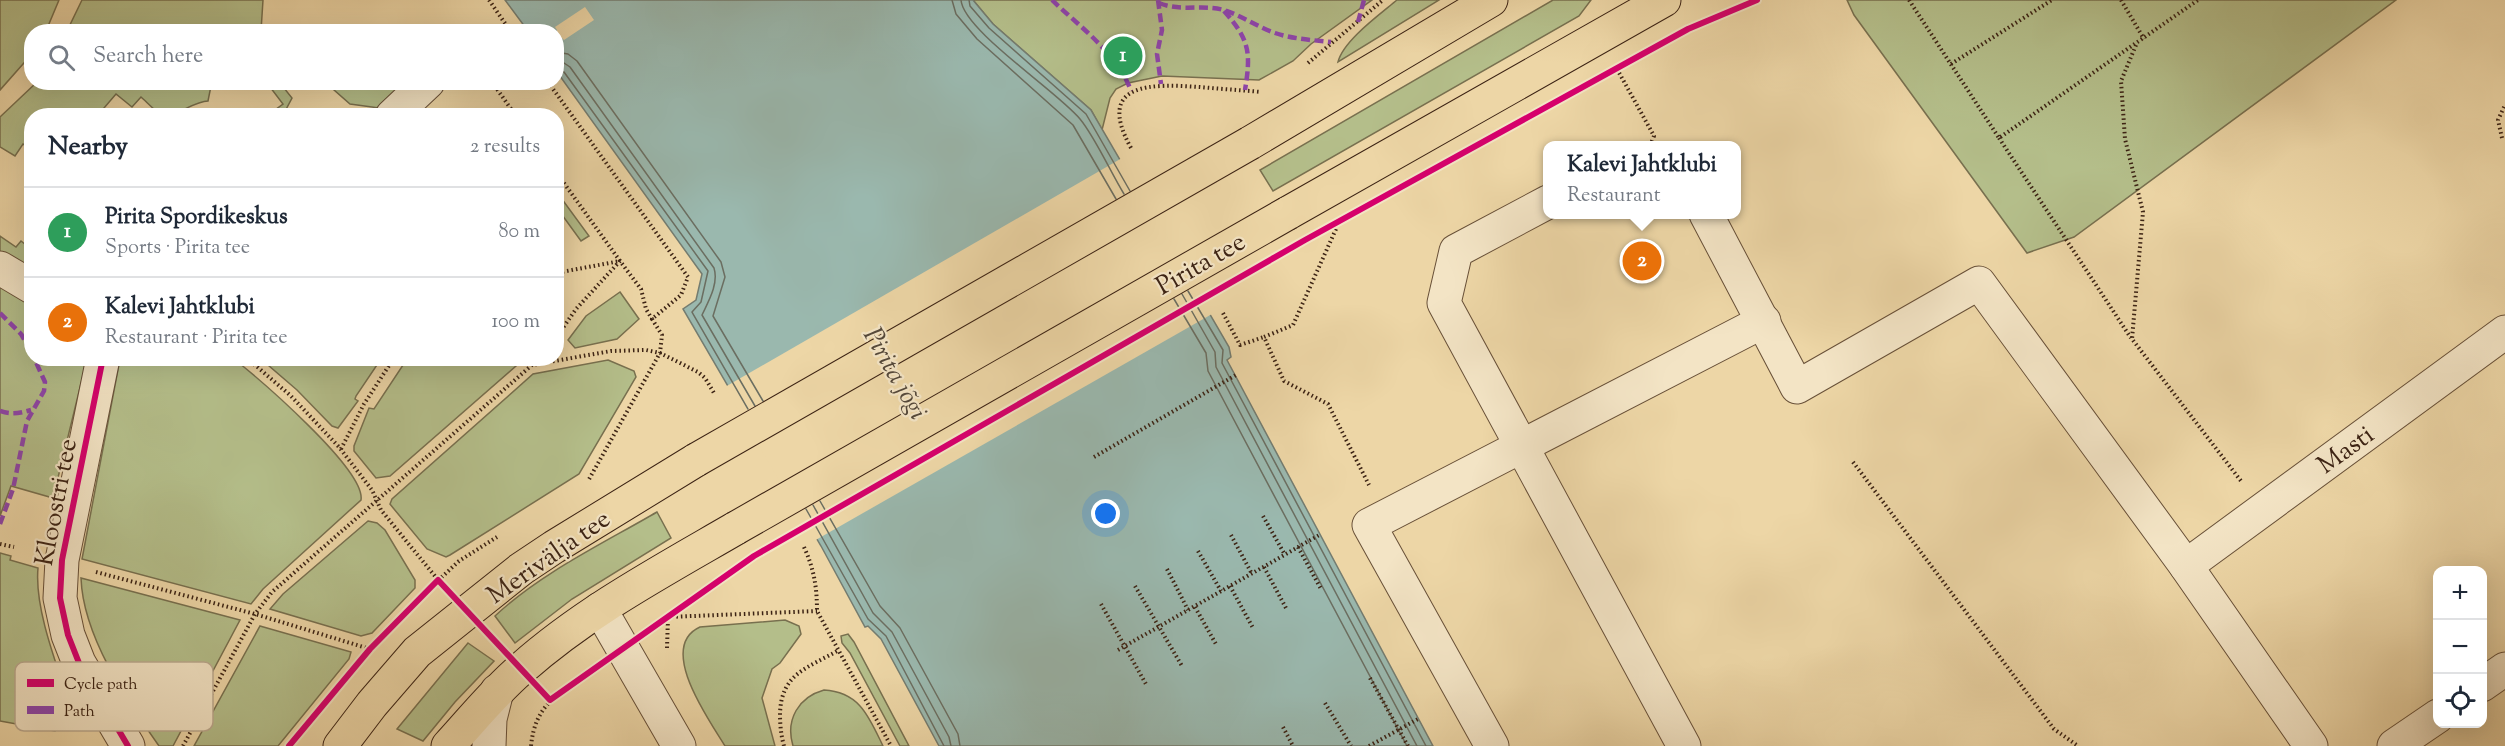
<!DOCTYPE html>
<meta charset="utf-8">
<style>
:root{--surface:#fff;--page:#f2f2f3;--text:#1f2937;--muted:#747a83;--line:#e0e1e3;--accent:#8f2418}
body{margin:0;font-family:"Sorts Mill Goudy",serif;background:var(--page);color:var(--text)}
.controls{position:absolute;right:18px;bottom:18px;display:grid;overflow:hidden;border-radius:12px;box-shadow:0 6px 24px #0002}
.controls button{width:54px;height:54px;display:grid;place-items:center;padding:0;border:0;border-bottom:2px solid var(--line);background:var(--surface);color:var(--text);font:30px sans-serif}
.you{position:absolute;left:1106px;top:514px;width:21px;height:21px;margin:-15px;border:4px solid #fff;border-radius:50%;background:#1a73e8;box-shadow:0 0 0 9px #1a73e833}
.badge{display:grid;place-items:center;width:39px;height:39px;border-radius:50%;background:var(--accent);color:#fff;font-size:20px;font-weight:700}
.pin{position:absolute;translate:-50% -50%;border:3px solid #fff;box-shadow:0 2px 6px #0006}
.popup{position:absolute;left:1543px;top:141px;width:198px;height:78px;box-sizing:border-box;display:grid;place-content:center;border-radius:12px;background:var(--surface);filter:drop-shadow(0 2px 4px #0005);font-size:20px;white-space:nowrap;color:var(--muted)}
.popup b{font-size:22px;color:var(--text)}
.popup::after{content:'';position:absolute;left:50%;top:100%;margin-left:-12px;border:12px solid transparent;border-top-color:var(--surface)}
.list{margin:0;padding:0;list-style:none}
h2{display:flex;justify-content:space-between;align-items:center;height:78px;margin:0;padding:0 24px;font-size:26px}
h2 small{font-size:20px;font-weight:400;color:var(--muted)}
.list li{display:grid;grid-template-columns:39px 1fr auto;gap:18px;align-items:center;box-sizing:border-box;height:90px;padding:0 24px;border-top:2px solid var(--line)}
.list b{display:block;font-size:22px;white-space:nowrap}
.list p{margin:0;font-size:20px;white-space:nowrap;color:var(--muted)}
.list em{font-size:20px;font-style:normal;color:var(--muted)}
.icon{flex:none;width:33px;height:33px;fill:none;stroke:currentColor;stroke-width:2;stroke-linecap:round;stroke-linejoin:round}
.map{position:relative;flex:none;width:2505px;height:746px;overflow:hidden}
.search{position:absolute;background:var(--surface);box-shadow:0 6px 24px #0002;left:24px;top:24px;width:540px;height:66px;display:flex;align-items:center;gap:15px;box-sizing:border-box;padding:0 21px;border-radius:24px;color:var(--muted);font-size:22px}
.panel{position:absolute;background:var(--surface);box-shadow:0 6px 24px #0002;left:24px;top:108px;width:540px;height:258px;border-radius:24px}
.map>svg:first-child{display:block}
.green{fill:#b4be8a;stroke:#78704f;stroke-width:1.5}
.water{fill:#9ab8ae;stroke:#747c70;stroke-width:1.5}
.pier{fill:#edd6a6}
.lines{fill:none;stroke-linecap:round;stroke-linejoin:round}
.shore{stroke:#6b6e61;stroke-width:1.5}
.minor-casing{stroke:#685038;stroke-width:35}
.major-casing{stroke:#3c2314;stroke-width:35}
.path{stroke:#3c2314;stroke-width:4;stroke-dasharray:1.5 3;stroke-linecap:butt}
.minor{stroke:#f3e4c5;stroke-width:33}
.major{stroke:#edd6a6;stroke-width:33}
.major-bridge-casing{stroke:#3c2314;stroke-width:35;stroke-linecap:butt}
.major-bridge{stroke:#edd6a6;stroke-width:33}
.quiet{stroke:#8e44ad;stroke-width:4.5;stroke-dasharray:9 4.5;stroke-linecap:butt}
.cycleway-casing{stroke:#f3e4c5;stroke-width:10}
.cycleway{stroke:#d6006c;stroke-width:6}
.labels{text-anchor:middle;stroke-width:4.5;stroke-linejoin:round;paint-order:stroke}
.street-label{font-size:26px;fill:#3c2314;stroke:#f3e4c5}
.water-label{font-size:27px;font-style:italic;fill:#54483a;stroke:#f3e4c5}
.key{fill:#f3e4c5;stroke:#bcaa90;stroke-width:1.5}
.key-label{font-size:16px;fill:#3c2314}
</style>
<div class="map">
<svg width="2505" height="746" viewBox="0 0 2505 746">
<rect width="100%" height="100%" fill="#edd6a6"/>
<filter id="stains"><feTurbulence type="fractalNoise" baseFrequency=".00333" numOctaves="4"/><feColorMatrix values="0 0 0 0 .2 0 0 0 0 .09 0 0 0 0 .02 0 0 0 .5 -.17"/></filter>
<radialGradient id="worn" r=".72"><stop offset=".6" stop-color="#630" stop-opacity="0"/><stop offset="1" stop-color="#630" stop-opacity=".3"/></radialGradient>
<g class="green">
<polygon points="0,0 59,0 46,31 32,32 31,55 0,90"/>
<polygon points="82,0 263,0 261,31 234,31 231,27 226,32 67,31"/>
<polygon points="973,0 1372,0 1311,44 1293,61 1259,80 1162,76 1128,83 1116,89 1110,98 1102,130 1091,110 993,24"/>
<path d="M 1397,0 L 1439,0 L 1338,62 C 1343,41 1379,15 1397,0 Z"/>
<polygon points="1553,0 1591,0 1579,16 1273,191 1260,170"/>
<polygon points="1847,0 2396,0 2074,237 2027,253 1854,15"/>
<polygon points="325,82 376,83 380,88 387,83 409,83 379,108 350,104"/>
<path d="M 208,83 L 211,86 L 208,101 C 194,101 172,119 163,115 C 156,113 147,102 141,97 L 132,107 L 116,94 L 98,115 L 32,116 L 31,149 L 23,144 L 15,156 L 0,147 L 0,117 L 36,83 Z"/>
<polygon points="267,83 280,83 292,98 283,115 268,115 283,104"/>
<polygon points="556,191 589,236 581,241 557,208"/>
<polygon points="0,236 16,247 21,241 31,249 31,268 0,253"/>
<polygon points="0,284 31,305 32,358 87,359 53,498 11,486 0,516"/>
<polygon points="620,292 639,319 617,339 575,348 568,340 586,316"/>
<path d="M 120,359 L 234,359 C 258,378 366,470 361,500 L 263,589 L 251,604 L 82,559 Z"/>
<polygon points="330,359 332,361 335,358 381,359 356,396 355,399 358,401 338,428 332,426 297,390 261,359"/>
<polygon points="407,359 524,359 390,476 376,478 354,451 354,446 369,408 374,409"/>
<polygon points="608,360 634,371 636,377 579,474 450,555 446,557 427,549 394,509 390,504 392,499 533,374"/>
<path d="M 657,512 L 671,538 L 572,599 L 515,643 L 495,616 C 541,573 602,544 657,512 Z"/>
<polygon points="368,521 377,523 385,530 415,580 415,588 372,633 361,636 270,609 283,594"/>
<path d="M 0,553 L 11,556 L 10,560 L 38,568 C 34,611 60,673 73,714 L 68,722 L 55,731 L 0,721 Z"/>
<path d="M 81,578 L 240,620 L 173,746 L 159,746 C 126,699 83,636 81,578 Z"/>
<path d="M 785,620 L 799,626 L 801,634 L 780,663 L 772,669 L 762,698 L 775,746 L 725,746 C 710,721 656,647 700,627 Z"/>
<polygon points="260,626 351,652 349,659 278,746 194,746"/>
<polygon points="848,634 854,642 909,746 900,746 850,653 842,643 841,636"/>
<polygon points="468,643 494,661 455,702 423,741 397,729"/>
<path d="M 824,690 C 860,692 869,717 883,746 L 793,746 C 785,719 799,697 824,690 Z"/>
</g>
<polygon class="water" points="505,0 973,0 993,24 1091,110 1229,347 1231,357 1227,360 1433,746 939,746 881,639 868,626 865,627 821,546 683,309 696,300 702,274 557,72 556,32 528,31"/>
<g class="pier">
<polygon points="585,7 594,20 564,40 562,38 557,42 557,30 555,27"/>
<polygon points="1122,158 1212,314 814,541 725,387"/>
</g>
<g class="lines">
<g class="shore">
<polyline points="952,0 956,14 977,39 1073,125 1116,199"/>
<path d="M 961,0 C 963,30 1058,92 1080,119 C 1095,137 1111,173 1124,194"/>
<polyline points="969,0 970,6 989,28 1086,114 1130,191"/>
<polyline points="556,52 568,54 577,61 721,262 725,277 713,316 763,401"/>
<path d="M 556,61 L 564,63 L 570,67 L 714,268 C 719,284 708,302 702,315 L 755,406"/>
<polyline points="556,69 564,72 708,271 701,302 692,312 748,409"/>
<polyline points="1188,291 1223,350 1222,363 1426,746"/>
<polyline points="1182,294 1215,352 1216,367 1417,746"/>
<polyline points="1174,299 1206,353 1208,371 1407,746"/>
<polyline points="820,501 880,606 900,628 958,734 960,746"/>
<polyline points="813,505 873,613 892,632 949,737 951,746"/>
<polyline points="806,509 868,619 886,636 944,746"/>
</g>
<defs>
<g id="minor">
<polyline points="392,116 428,82"/>
<polyline points="1548,202 1456,251 1444,303 1684,746"/>
<polyline points="1706,214 1797,387 1979,283 2186,566 2311,746"/>
<polyline points="0,268 32,287"/>
<polyline points="103,358 62,560 60,598 68,635 79,663 128,746"/>
<polyline points="2186,566 2505,332"/>
<polyline points="600,609 679,746"/>
<polyline points="2482,685 2505,669"/>
<polyline points="489,746 490,719 497,691"/>
<polyline points="1492,746 1369,525 1764,321"/>
<polyline points="2394,746 2438,716"/>
</g>
<g id="major">
<polyline points="1250,143 1491,0"/>
<polyline points="1288,213 1664,0"/>
<polyline points="340,746 372,704 417,652 521,569 554,547 696,460"/>
<path d="M 448,746 C 472,720 494,692 521,669 C 585,612 662,571 736,528"/>
</g>
</defs>
<use href="#minor" class="minor-casing"/>
<use href="#major" class="major-casing"/>
<g class="path">
<polyline points="489,0 511,32"/>
<polyline points="1909,0 1999,138 2198,0"/>
<polyline points="2121,0 2144,39"/>
<polyline points="496,32 506,24"/>
<polyline points="2136,45 2121,81 2125,139 2143,212 2132,339 2241,481"/>
<polyline points="1308,63 1383,0"/>
<polyline points="1951,64 2052,0"/>
<polyline points="1617,69 1654,136 1650,146"/>
<polyline points="492,82 516,116"/>
<polyline points="548,82 688,277 681,295 652,319 662,335 660,353 588,481"/>
<polyline points="1999,138 2131,338"/>
<polyline points="2502,138 2498,120 2505,105"/>
<path d="M 1131,148 C 1094,81 1153,84 1200,87 C 1220,89 1240,90 1261,92"/>
<polyline points="556,172 620,261 556,273"/>
<polyline points="1336,229 1293,325 1264,337 1284,381 1328,404 1369,485"/>
<polyline points="1223,313 1240,345 1264,337"/>
<polyline points="556,338 576,309 620,261 641,289 646,309 652,319"/>
<polyline points="247,358 291,396 339,447 372,490 381,510 443,586"/>
<polyline points="341,449 364,404 394,358"/>
<polyline points="1094,457 1236,375"/>
<polyline points="1853,462 2054,729 2078,746"/>
<polyline points="1263,516 1285,555"/>
<polyline points="1231,535 1252,574"/>
<polyline points="0,544 14,547"/>
<path d="M 804,547 C 814,569 817,587 817,611 L 891,746"/>
<polyline points="1298,547 1321,589"/>
<polyline points="1198,551 1221,591"/>
<polyline points="1264,567 1287,610"/>
<polyline points="1167,569 1188,610"/>
<polyline points="96,572 255,614 370,649"/>
<polyline points="1135,586 1182,666"/>
<polyline points="1230,586 1253,628"/>
<polyline points="1101,604 1147,686"/>
<polyline points="412,605 459,561 497,537"/>
<polyline points="1195,607 1217,646"/>
<polyline points="653,628 668,617 817,611"/>
<polyline points="667,648 668,617"/>
<polyline points="1118,650 1321,534"/>
<polyline points="1370,678 1408,746"/>
<polyline points="1325,703 1351,746"/>
<polyline points="1283,727 1293,746"/>
<polyline points="183,746 255,614 272,592 532,365 611,351 646,350 660,353 698,372 705,378 714,393"/>
<polyline points="289,746 310,720"/>
<path d="M 531,746 C 535,705 557,695 587,674"/>
<path d="M 784,746 C 781,735 780,725 780,714 C 781,673 808,668 839,650"/>
<polyline points="1369,746 1418,719"/>
</g>
<use href="#minor" class="minor"/>
<use href="#major" class="major"/>
<defs>
<g id="major-bridge">
<polyline points="696,460 1250,143"/>
<polyline points="736,528 1288,213"/>
</g>
</defs>
<use href="#major-bridge" class="major-bridge-casing"/>
<use href="#major-bridge" class="major-bridge"/>
<g class="quiet">
<path d="M 1052,0 C 1080,27 1118,54 1131,91"/>
<polyline points="1158,0 1162,30 1157,54 1161,84"/>
<path d="M 1159,3 C 1181,12 1202,4 1224,10 C 1242,16 1258,27 1275,33 C 1293,39 1312,40 1331,42"/>
<path d="M 1224,11 C 1250,40 1251,53 1245,90"/>
<polyline points="1358,22 1364,0"/>
<polyline points="0,313 21,334 32,353"/>
<path d="M 0,411 C 12,415 20,413 31,410"/>
<polyline points="0,524 13,489 27,421 44,391 45,382 34,358"/>
</g>
<defs>
<g id="cycleway">
<polyline points="103,358 62,560 60,598 68,635 79,663 128,746"/>
<polyline points="289,746 370,649 438,580 550,700 754,556 1305,240 1688,29 1757,0"/>
</g>
</defs>
<use href="#cycleway" class="cycleway-casing"/>
<use href="#cycleway" class="cycleway"/>
</g>
<g class="labels">
<g class="street-label">
<text transform="translate(1200 263) rotate(-30)" y="9">Pirita tee</text>
<text transform="translate(2345 449) rotate(-36)" y="9">Masti</text>
<text transform="translate(55 502) rotate(-79)" y="9">Kloostri tee</text>
<text transform="translate(548 556) rotate(-35)" y="9">Merivälja tee</text>
</g>
<g class="water-label">
<text transform="translate(896 373) rotate(60)" y="9">Pirita jõgi</text>
</g>
</g>
<rect x="15" y="662" width="198" height="69" rx="9" class="key"/>
<rect x="27" y="679" width="27" height="8" fill="#d6006c"/>
<rect x="27" y="706" width="27" height="8" fill="#8e44ad"/>
<g class="key-label">
<text x="64" y="689">Cycle path</text>
<text x="64" y="716">Path</text>
</g>
<rect width="100%" height="100%" filter="url(#stains)"/>
<rect width="100%" height="100%" fill="url(#worn)"/>
</svg>
<div class="controls">
<button>+</button>
<button>−</button>
<button><svg class="icon" aria-label="locate" viewBox="0 0 24 24"><circle cx="12" cy="12" r="6"/><path d="M12 2v4M12 18v4M2 12h4M18 12h4"/></svg></button>
</div>
<div class="you"></div>
<div class="pin badge" style="left:1123px;top:56px;background:#2e9e5b">1</div>
<div class="pin badge" style="left:1642px;top:261px;background:#e8710a">2</div>
<div class="popup"><b>Kalevi Jahtklubi</b>Restaurant</div>
<div class="search"><svg class="icon" aria-label="search" viewBox="0 0 24 24"><circle cx="10" cy="10" r="6"/><path d="M15 15l6 6"/></svg>Search here</div>
<section class="panel">
<h2>Nearby<small>2 results</small></h2>
<ul class="list">
<li><span class="badge" style="background:#2e9e5b">1</span><div><b>Pirita Spordikeskus</b><p>Sports · Pirita tee</p></div><em>80 m</em></li>
<li><span class="badge" style="background:#e8710a">2</span><div><b>Kalevi Jahtklubi</b><p>Restaurant · Pirita tee</p></div><em>100 m</em></li>
</ul>
</section>
</div>
